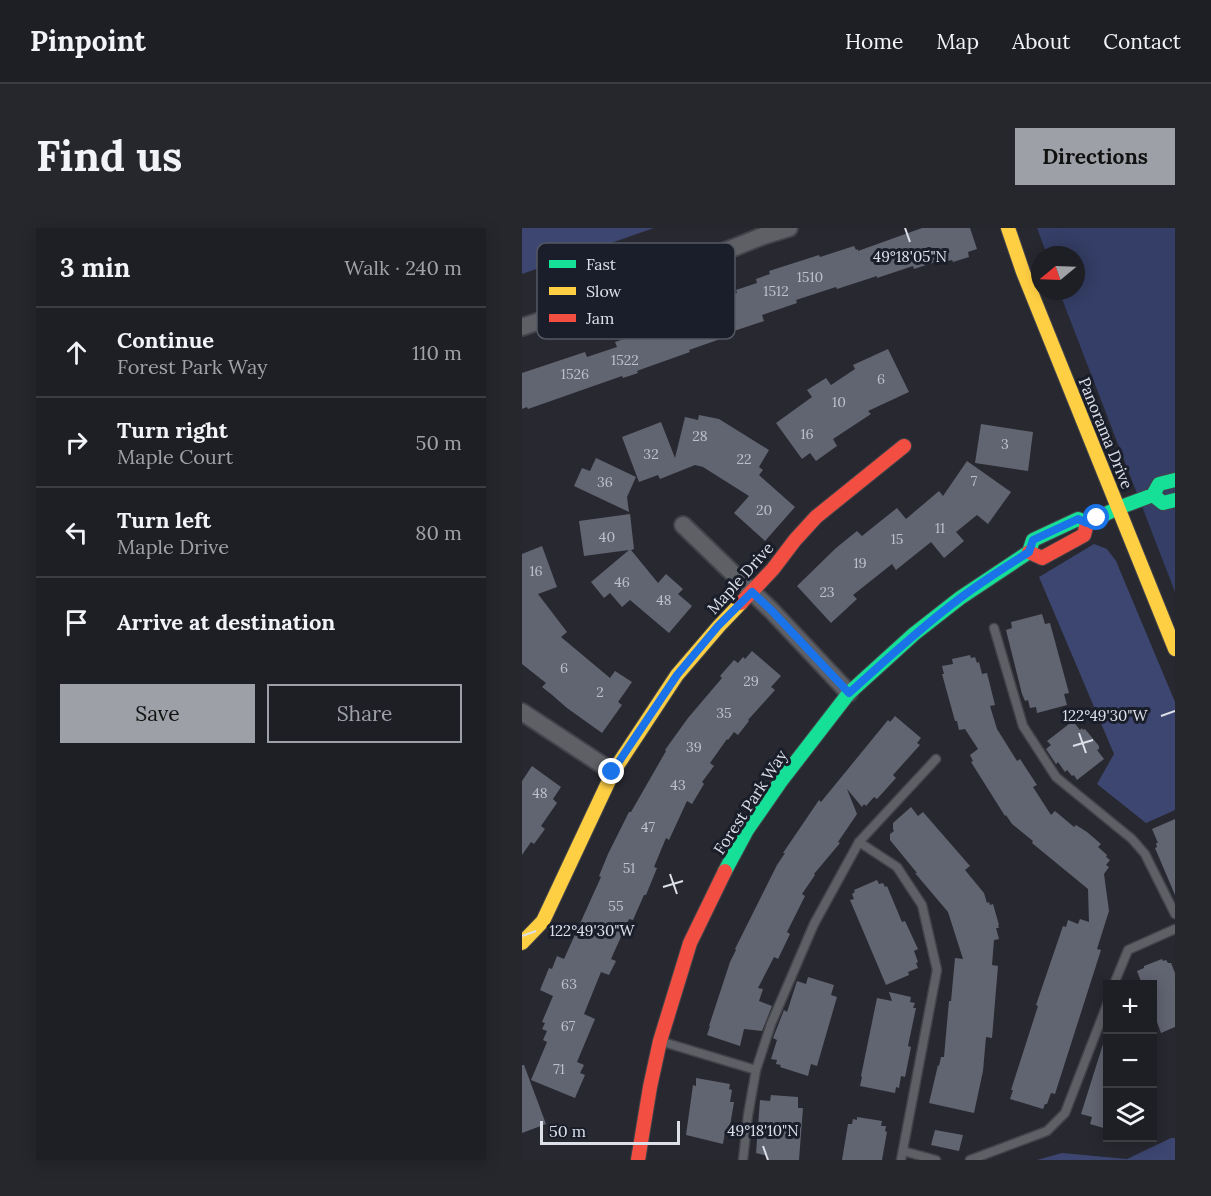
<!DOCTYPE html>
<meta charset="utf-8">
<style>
:root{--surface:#1e1f24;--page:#26272c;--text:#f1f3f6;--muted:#a1a2a6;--line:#3c3d41;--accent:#9ea0a8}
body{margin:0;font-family:Lora,serif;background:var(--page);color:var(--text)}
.controls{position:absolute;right:18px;bottom:18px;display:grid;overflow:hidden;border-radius:0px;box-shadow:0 3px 15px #0003}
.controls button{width:54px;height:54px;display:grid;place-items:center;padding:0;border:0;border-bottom:2px solid var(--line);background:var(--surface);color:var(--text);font:30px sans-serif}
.compass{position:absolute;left:509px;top:18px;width:54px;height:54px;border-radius:50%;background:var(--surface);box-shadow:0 3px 15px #0003;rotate:251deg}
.scale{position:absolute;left:18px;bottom:15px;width:140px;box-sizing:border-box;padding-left:6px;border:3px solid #dde0e9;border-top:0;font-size:16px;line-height:21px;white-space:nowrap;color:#dde0e9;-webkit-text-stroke:4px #1a1e2a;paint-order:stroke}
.stop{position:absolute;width:18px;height:18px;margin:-14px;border:4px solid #1a73e8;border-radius:50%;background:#fff}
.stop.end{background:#1a73e8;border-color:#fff;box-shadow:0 2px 6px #0008}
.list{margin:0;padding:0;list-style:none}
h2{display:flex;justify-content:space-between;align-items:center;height:78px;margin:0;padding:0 24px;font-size:26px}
h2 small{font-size:20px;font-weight:400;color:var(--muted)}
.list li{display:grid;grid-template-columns:39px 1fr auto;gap:18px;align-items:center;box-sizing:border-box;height:90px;padding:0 24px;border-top:2px solid var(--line)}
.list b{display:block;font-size:22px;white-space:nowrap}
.list p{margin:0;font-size:20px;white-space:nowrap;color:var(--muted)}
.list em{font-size:20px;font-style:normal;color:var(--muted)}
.actions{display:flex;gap:12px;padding:18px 24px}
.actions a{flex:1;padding:14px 0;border:2px solid var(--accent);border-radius:0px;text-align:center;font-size:21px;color:var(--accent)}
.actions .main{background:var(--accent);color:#111}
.icon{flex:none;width:33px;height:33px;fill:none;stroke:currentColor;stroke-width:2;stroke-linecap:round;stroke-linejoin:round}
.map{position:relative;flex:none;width:653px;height:932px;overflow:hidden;border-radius:0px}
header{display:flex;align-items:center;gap:36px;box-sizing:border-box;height:84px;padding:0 30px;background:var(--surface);border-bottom:2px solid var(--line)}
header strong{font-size:28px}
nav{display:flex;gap:33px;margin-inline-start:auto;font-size:21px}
.intro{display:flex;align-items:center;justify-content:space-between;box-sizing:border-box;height:144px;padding:0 36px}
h1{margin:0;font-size:42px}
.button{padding:15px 27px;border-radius:0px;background:var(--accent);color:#111;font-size:21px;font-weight:700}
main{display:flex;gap:36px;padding:0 36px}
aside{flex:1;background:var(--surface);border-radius:0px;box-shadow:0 3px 15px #0003}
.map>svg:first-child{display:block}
.green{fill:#353e66}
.forest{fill:#3d4670}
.building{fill:#616471}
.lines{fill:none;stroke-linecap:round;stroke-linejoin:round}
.lane-casing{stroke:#43444a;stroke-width:11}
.street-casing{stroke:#43444a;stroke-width:20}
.fast-casing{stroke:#43444a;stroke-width:16}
.slow-casing{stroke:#43444a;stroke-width:16}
.jam-casing{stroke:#43444a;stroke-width:16}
.lane{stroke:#5f6066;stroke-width:8}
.street{stroke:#5f6066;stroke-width:16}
.fast{stroke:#16e098;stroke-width:14}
.slow{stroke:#ffcf43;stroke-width:14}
.jam{stroke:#f24e42;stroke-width:14}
.route{stroke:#1a73e8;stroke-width:8}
.ticks{fill:none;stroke:#dde0e9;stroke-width:2}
.labels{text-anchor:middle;stroke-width:6;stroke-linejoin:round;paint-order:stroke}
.number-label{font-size:14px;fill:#bec1cb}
.street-label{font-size:16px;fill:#dde0e9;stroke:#1a1e2a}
.key{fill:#1a1e2a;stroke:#545863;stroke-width:1.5}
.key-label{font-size:16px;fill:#dde0e9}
.ticks-label{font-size:15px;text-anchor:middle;fill:#dde0e9;stroke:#1a1e2a;stroke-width:6;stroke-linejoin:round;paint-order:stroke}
</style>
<header>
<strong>Pinpoint</strong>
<nav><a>Home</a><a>Map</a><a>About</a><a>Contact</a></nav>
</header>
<div class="intro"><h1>Find us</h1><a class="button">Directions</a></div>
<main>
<aside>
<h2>3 min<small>Walk · 240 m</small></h2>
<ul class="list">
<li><svg class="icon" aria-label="ahead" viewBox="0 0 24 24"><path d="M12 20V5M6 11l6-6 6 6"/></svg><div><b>Continue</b><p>Forest Park Way</p></div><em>110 m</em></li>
<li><svg class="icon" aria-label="right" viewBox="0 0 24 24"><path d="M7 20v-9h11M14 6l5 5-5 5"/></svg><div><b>Turn right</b><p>Maple Court</p></div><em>50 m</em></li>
<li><svg class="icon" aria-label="left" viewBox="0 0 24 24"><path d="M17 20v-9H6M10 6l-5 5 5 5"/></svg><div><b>Turn left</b><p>Maple Drive</p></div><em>80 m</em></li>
<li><svg class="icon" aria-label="arrive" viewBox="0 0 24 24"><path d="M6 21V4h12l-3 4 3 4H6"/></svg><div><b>Arrive at destination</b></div></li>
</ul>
<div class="actions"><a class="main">Save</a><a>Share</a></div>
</aside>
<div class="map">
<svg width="653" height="932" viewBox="0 0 653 932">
<rect width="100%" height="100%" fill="#282930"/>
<polygon class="green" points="515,0 653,0 653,364 537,63 554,63 554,27 525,27"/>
<g class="forest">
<polygon points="0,0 132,0 0,46"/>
<polygon points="572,316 585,321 594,333 653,474 653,582 624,595 575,556 592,526 517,349"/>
<polygon points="649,910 653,910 653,932 515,932 540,925 605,931"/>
</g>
<g class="building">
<polygon points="400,0 448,0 455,21 446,24 447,29 431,34 430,32 426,33 425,30 392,41 391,38 355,50 355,48 315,61 314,59 274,72 275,75 240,87 242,93 203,106 204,109 167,122 168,124 123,140 115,143 116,145 101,150 100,148 6,181 5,179 0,181 0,145 63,124 65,129 95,119 93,114 126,103 126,102 164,88 163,85 200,73 200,70 215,65 214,62 235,55 234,51 248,46 247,43 297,27 298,29 332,18 334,22 336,21 336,23"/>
<polygon points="366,121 387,164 346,183 349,186 311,211 315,218 294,233 288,225 280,231 254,195 290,169 285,162 304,150 309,157 333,141 331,137"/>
<polygon points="177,187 197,191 247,222 237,239 241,242 237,247 273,279 243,313 212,285 227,268 181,239 173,237 138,251 136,247 117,254 100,209 139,194 153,230 163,189 176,192"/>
<polygon points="459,196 511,204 506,243 453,235"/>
<polygon points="74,230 114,249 105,269 107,284 52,258 60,240 68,243"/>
<polygon points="445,233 489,264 466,296 455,287 434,304 442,313 422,330 409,314 374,342 370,336 331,367 335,371 309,395 275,358 314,320 335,303 340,308 375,280 384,291 417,263 421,268"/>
<polygon points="108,286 112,321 109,322 136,355 144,346 161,361 156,366 170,378 147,405 108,372 100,379 88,365 82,370 69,354 107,322 62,328 57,293"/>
<polygon points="20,318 35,359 16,366 45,404 39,409 88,450 93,443 110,454 96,474 100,477 80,505 45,480 29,466 20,459 24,455 0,436 0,326"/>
<polygon points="520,386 523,396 528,395 547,465 542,466 545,477 515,485 514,479 508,480 506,472 503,473 500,466 484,402 490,400 489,394"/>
<polygon points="230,423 259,448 249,459 253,462 226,492 227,493 216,507 212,504 206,512 205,511 188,535 192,538 180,554 182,556 170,576 165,573 147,612 144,610 132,639 135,640 124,667 122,667 111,692 107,691 89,731 94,733 87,747 79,744 62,786 73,791 55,834 62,837 58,845 63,847 53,870 9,852 25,814 21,812 25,803 20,801 23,795 20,794 31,768 18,762 27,740 30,741 35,728 42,731 79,649 77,648 86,626 107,584 109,584 144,523 143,522 166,490 200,450 198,448 212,432 216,435 221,429 223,431"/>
<polygon points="448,427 449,430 453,429 455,435 457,434 460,446 465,445 473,477 468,478 475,501 495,533 498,531 515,557 511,559 529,587 533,583 552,599 554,597 565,604 579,616 576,619 585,627 584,629 588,632 584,637 587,639 582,646 587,683 575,721 579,722 533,866 529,865 525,876 523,876 521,881 488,871 491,862 489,862 516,778 514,777 541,698 544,699 546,692 556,696 558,691 567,694 566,661 510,615 511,613 490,596 484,587 483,588 449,534 451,533 448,527 456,521 443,501 437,502 435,493 433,493 420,446 422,446 420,438 431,436 430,431"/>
<polygon points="373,488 399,510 395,515 398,517 371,547 374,550 355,571 352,569 344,578 342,576 340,579 325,561 335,586 316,614 318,615 292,646 293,647 280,666 283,668 265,704 268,706 256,731 252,729 236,760 241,761 237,773 250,778 240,803 222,801 218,818 185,807 188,798 187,798 208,734 214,722 213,721 255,637 263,625 261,625 297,572 299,574 366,492 368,494"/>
<polygon points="551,493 558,502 560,500 561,502 563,501 577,518 577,521 575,522 582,531 555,552 552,547 550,548 545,542 543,544 536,534 534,536 524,521 529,517 525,513"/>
<polygon points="10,538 39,559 31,571 35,575 19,598 23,601 12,616 9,614 0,627 0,553"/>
<polygon points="389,579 396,588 401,584 448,638 443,642 462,665 465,675 467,674 468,677 471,676 477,697 476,697 477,700 474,700 477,711 472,712 470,737 476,738 470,810 464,809 461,843 452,885 407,875 416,837 417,838 419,829 422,829 427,773 429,773 433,730 441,731 426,684 393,645 395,645 368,612 368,606 372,603 371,601 371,595"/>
<polygon points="653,591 653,667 633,620 635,619 634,615 636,615 630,601"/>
<polygon points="355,652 357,656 361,655 363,659 365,658 380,694 383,693 396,721 392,723 396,734 394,735 396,740 386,744 387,747 364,757 328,672 332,671 330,666 333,664 332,662"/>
<polygon points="640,731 641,733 644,732 646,735 649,735 653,745 653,799 639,805 635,794 630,795 630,756 620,756 615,743 622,740 622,738"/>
<polygon points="286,749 312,757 309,767 315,769 295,838 289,836 286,848 258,839 259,837 254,836 255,832 249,831 255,812 251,810 262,782 265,784 275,753 284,756"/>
<polygon points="367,764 389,769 388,774 393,775 391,780 394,780 386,818 389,819 383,849 379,848 377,860 374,859 373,865 338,858 340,849 339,848 355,770 370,773"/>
<polygon points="582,813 585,814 585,901 568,896 570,889 559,886"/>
<polygon points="0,837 2,837 24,896 0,905"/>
<polygon points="174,850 208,856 207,861 210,862 208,874 212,874 207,904 203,904 201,916 164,907 171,857 174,858"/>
<polygon points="249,867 276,869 276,880 281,880 277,932 246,932 246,928 234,925 238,872 248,873"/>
<polygon points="335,889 360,893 359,898 364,898 363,903 365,904 360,932 320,932 326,896 330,896 331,891 335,892"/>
<polygon points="413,902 441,907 437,923 409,917"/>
</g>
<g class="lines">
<defs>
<g id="lane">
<polyline points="472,400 501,498 534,549 610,611 623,626 653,686"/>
<polyline points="337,614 375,639 400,677 415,742 379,932"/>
<polyline points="592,756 606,722 653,701"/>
<polyline points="141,814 234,842 249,796 292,696 337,614 414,531"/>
<polyline points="381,923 414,932"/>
<polyline points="221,932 226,887 234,842"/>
<polyline points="448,932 525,903 543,885 586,774"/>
</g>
<g id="street">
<polyline points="0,99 80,72 241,8 267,0"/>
<polyline points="161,297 250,383 327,465"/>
<polyline points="0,484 91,544"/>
</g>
<g id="fast">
<polyline points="631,267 641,275 653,272"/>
<polyline points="203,643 225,602 259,553 327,465 392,406 438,370 507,324 511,312 556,291 565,295 596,280 631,267 637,256 653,252"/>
</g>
<g id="slow">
<polyline points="486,0 501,44 653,421"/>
<polyline points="0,715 21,693 91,544 155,447 197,398 219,375"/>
</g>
<g id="jam">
<polyline points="507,324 520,330 562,307 565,295"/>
<polyline points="219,375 251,341 273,312 294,289 382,218"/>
<polyline points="116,932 128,859 138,813 168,715 203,643"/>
</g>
</defs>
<use href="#lane" class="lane-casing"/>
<use href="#street" class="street-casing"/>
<use href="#fast" class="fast-casing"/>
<use href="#slow" class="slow-casing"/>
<use href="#jam" class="jam-casing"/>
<use href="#lane" class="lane"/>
<use href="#street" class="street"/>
<use href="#fast" class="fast"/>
<use href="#slow" class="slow"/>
<use href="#jam" class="jam"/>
</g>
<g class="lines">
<path class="route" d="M 90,544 L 155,447 L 196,398 L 230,364 L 250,383 L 327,465 C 363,433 398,400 437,371 C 459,354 483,339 507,324 L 511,312 L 556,291 L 565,295 L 575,290"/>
</g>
<path class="ticks" d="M 383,0 L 388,14M 639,488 L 653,483M 557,505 L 564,525M 551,518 L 571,512M 148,646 L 155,666M 141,659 L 161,653M 0,708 L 14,703M 241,918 L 246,932"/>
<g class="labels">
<g class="number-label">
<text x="288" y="54">1510</text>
<text x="254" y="68">1512</text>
<text x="103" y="137">1522</text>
<text x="53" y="151">1526</text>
<text x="359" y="156">6</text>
<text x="317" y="179">10</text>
<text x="285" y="211">16</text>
<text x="178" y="213">28</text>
<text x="483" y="221">3</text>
<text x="129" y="231">32</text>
<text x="222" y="236">22</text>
<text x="452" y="258">7</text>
<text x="83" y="259">36</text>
<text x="242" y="287">20</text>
<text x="418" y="305">11</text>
<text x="85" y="314">40</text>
<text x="375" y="316">15</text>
<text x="338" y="340">19</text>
<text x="14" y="348">16</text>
<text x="100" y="359">46</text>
<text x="305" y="369">23</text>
<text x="142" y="377">48</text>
<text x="42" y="445">6</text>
<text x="229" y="458">29</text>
<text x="78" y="469">2</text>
<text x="202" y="490">35</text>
<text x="172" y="524">39</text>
<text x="156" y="562">43</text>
<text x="18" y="570">48</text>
<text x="126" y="604">47</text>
<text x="107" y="645">51</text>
<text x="94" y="683">55</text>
<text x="47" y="761">63</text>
<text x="46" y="803">67</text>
<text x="37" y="846">71</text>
</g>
<g class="street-label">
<text transform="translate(584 205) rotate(68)" y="6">Panorama Drive</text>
<text transform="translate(218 350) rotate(-48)" y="6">Maple Drive</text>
<text transform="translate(228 574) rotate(-57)" y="6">Forest Park Way</text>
</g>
</g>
<rect x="15" y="15" width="198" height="96" rx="9" class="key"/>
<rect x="27" y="32" width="27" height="8" fill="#16e098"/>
<rect x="27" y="59" width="27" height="8" fill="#ffcf43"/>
<rect x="27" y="86" width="27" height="8" fill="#f24e42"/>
<g class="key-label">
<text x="64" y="42">Fast</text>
<text x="64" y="69">Slow</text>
<text x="64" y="96">Jam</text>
</g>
<g class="ticks-label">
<text x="388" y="34">49°18'05"N</text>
<text x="583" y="493">122°49'30"W</text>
<text x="70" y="708">122°49'30"W</text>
<text x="241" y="908">49°18'10"N</text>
</g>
</svg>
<div class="controls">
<button>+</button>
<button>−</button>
<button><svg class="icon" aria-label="layers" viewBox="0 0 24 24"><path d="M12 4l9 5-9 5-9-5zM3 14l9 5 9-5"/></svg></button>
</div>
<svg class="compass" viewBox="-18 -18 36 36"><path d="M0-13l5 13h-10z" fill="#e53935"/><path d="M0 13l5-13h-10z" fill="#a1a2a6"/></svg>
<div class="scale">50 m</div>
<div class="stop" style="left:575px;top:290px"></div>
<div class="stop end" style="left:90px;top:544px"></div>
</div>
</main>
